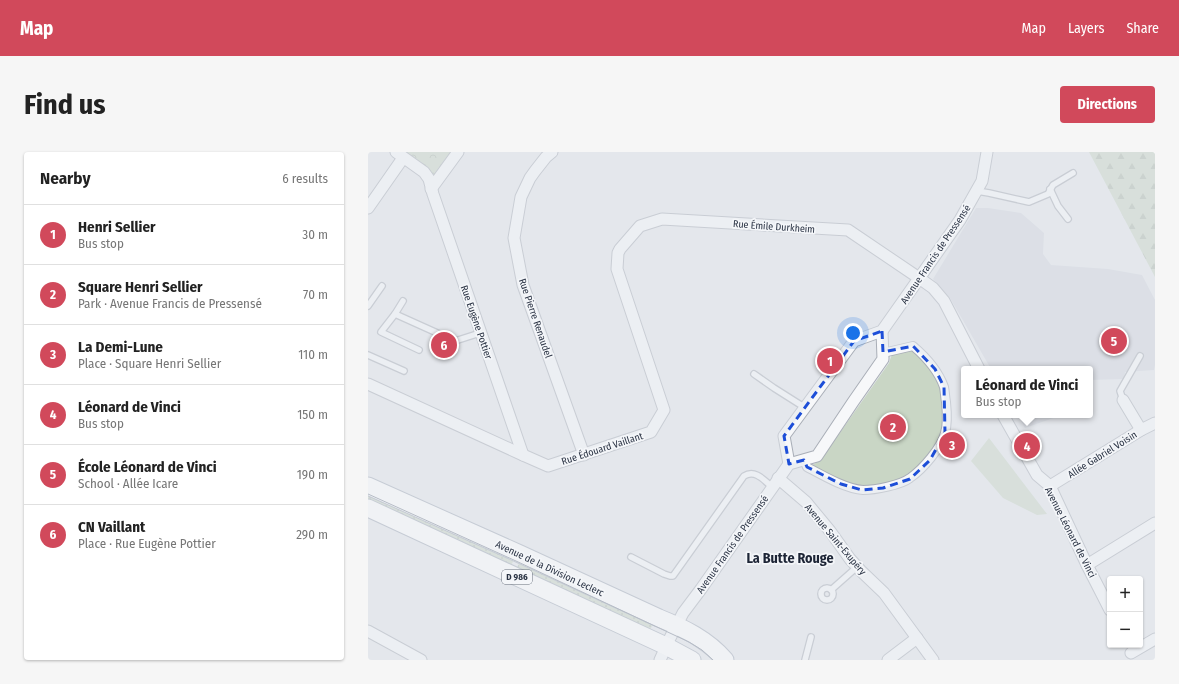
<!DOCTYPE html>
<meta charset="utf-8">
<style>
:root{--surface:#fff;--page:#f6f6f6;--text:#222;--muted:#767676;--line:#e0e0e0;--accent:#d1495b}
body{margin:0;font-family:"Fira Sans Condensed",sans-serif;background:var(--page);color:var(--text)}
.controls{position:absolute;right:12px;bottom:12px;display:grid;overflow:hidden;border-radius:4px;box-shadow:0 1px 3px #0004}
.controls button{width:36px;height:36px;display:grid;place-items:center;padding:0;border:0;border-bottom:1px solid var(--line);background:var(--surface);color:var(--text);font:20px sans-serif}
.you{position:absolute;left:485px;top:181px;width:14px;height:14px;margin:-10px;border:3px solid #fff;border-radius:50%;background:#1a73e8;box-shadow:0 0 0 6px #1a73e833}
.badge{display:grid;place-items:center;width:26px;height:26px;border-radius:50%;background:var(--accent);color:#fff;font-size:13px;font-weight:700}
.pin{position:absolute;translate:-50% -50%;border:2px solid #fff;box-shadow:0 1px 4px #0006}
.popup{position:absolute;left:593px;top:214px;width:132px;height:52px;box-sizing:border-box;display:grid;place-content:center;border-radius:4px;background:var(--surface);filter:drop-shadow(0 1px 3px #0005);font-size:13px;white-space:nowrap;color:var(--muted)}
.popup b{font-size:15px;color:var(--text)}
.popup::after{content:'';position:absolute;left:50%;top:100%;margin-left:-8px;border:8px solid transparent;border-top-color:var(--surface)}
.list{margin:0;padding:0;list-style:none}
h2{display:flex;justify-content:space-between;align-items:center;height:52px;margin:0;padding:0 16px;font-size:17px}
h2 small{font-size:13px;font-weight:400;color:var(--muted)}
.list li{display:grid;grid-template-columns:26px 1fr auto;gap:12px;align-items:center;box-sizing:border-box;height:60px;padding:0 16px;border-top:1px solid var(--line)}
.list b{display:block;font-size:15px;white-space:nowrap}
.list p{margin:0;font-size:13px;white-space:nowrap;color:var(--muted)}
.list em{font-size:13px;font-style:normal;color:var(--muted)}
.map{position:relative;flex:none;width:787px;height:508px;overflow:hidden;border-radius:4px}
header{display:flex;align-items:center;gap:24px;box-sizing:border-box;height:56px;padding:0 20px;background:var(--accent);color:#fff}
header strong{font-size:19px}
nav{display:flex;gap:22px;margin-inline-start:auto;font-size:14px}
.intro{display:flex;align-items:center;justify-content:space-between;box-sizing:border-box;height:96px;padding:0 24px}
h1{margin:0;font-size:28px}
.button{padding:10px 18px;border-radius:4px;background:var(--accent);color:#fff;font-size:14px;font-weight:700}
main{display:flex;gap:24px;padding:0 24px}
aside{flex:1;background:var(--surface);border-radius:4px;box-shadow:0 1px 3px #0004}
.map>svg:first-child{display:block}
.built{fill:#d2d6de}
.grass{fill:url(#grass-dots)}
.forest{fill:url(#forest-firs)}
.park{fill:url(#park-crowns)}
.garden{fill:#c9d6c5}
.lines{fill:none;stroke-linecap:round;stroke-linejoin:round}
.service-casing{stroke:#a9aeb7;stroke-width:8}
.pedestrian-casing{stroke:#a9aeb7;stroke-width:10}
.minor-casing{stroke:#a9aeb7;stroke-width:13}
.primary-casing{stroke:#a3abb8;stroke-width:19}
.service{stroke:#f7f8fa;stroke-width:5.5}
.pedestrian{stroke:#f7f8fa;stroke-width:8}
.minor{stroke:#f7f8fa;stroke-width:11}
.primary{stroke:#fff;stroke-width:17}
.tram{stroke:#7d8696;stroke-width:1}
.marked{fill:none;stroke:#1d4ed8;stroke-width:3;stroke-dasharray:8 5;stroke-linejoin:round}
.labels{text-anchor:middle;stroke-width:3.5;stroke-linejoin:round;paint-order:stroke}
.shield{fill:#f4f6f9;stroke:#676e7b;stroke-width:1}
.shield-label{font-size:9px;font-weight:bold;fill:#2b3445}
.street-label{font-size:10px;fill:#2b3445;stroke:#f4f6f9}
.district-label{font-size:14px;font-weight:bold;fill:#1d2536;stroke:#f4f6f9}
</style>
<header>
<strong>Map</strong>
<nav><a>Map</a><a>Layers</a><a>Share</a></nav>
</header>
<div class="intro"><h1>Find us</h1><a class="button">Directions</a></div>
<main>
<aside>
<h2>Nearby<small>6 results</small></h2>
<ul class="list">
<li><span class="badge">1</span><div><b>Henri Sellier</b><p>Bus stop</p></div><em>30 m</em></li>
<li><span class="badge">2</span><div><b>Square Henri Sellier</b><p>Park · Avenue Francis de Pressensé</p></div><em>70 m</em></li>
<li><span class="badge">3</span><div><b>La Demi-Lune</b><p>Place · Square Henri Sellier</p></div><em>110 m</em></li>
<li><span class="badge">4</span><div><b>Léonard de Vinci</b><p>Bus stop</p></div><em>150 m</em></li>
<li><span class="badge">5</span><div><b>École Léonard de Vinci</b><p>School · Allée Icare</p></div><em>190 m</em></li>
<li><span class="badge">6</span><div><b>CN Vaillant</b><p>Place · Rue Eugène Pottier</p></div><em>290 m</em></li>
</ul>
</aside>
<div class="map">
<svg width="787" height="508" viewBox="0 0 787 508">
<defs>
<pattern id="grass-dots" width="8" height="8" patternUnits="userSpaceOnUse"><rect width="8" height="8" fill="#c9d6c5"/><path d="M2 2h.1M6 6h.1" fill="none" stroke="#adb8ab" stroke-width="1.8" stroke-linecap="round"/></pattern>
<pattern id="forest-firs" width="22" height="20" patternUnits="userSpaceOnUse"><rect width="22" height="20" fill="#c9d6c5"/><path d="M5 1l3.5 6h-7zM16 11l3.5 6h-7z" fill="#adb8ab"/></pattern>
<pattern id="park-crowns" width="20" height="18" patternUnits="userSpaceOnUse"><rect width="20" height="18" fill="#c9d6c5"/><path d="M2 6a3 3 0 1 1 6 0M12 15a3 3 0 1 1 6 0" fill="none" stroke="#adb8ab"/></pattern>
</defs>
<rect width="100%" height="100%" fill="#e4e7ec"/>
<g class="built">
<polygon points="608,56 620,56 653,61 676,81 675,102 683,113 740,117 774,123 787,148 787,213 786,218 757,220 756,227 722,228 722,217 623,217 582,146 565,127"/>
<polygon points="650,263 694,263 657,276"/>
</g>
<g class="grass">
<polygon points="0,336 148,403 141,418 0,353"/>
<polygon points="153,406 287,468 280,482 147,421"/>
</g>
<polygon class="forest" points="721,0 787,0 787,125"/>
<polygon class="park" points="28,0 90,0 63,37 61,27"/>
<g class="garden">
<polygon points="547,197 566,220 575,240 576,264 572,286 559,306 540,323 513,334 489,333 472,328 442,314 452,309 521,211 524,202"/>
<polygon points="621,286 679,362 669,363 635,346 603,309"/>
</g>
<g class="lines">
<defs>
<g id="service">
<polyline points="682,37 690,54 700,67"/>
<polyline points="609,39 621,41 661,50 680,42 685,33 705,21"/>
<polyline points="0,154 14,134"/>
<polyline points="27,162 35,149"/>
<polyline points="51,198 13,180 27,162 87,189 112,181"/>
<polyline points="0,203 36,219"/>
<polyline points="386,222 406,236 436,255"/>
<polyline points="755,248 752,239 772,204"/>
<path d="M 263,405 L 296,422 L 302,424 L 305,424 L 376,324 C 387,317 396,328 404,335"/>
<circle cx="459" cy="442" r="6"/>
<polyline points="463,438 489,415"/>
<polyline points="437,508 443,485"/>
</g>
<path id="pedestrian" d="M 436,308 L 439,315 C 454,323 478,337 495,338 C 507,338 533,333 542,326 C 555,317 573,296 577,281 C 580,271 579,260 578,250 C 577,245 577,240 576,235 C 570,218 558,205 545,194 L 515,201"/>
<g id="minor">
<polyline points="28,0 56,20 61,27 65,42 155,303"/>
<polyline points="184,0 178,5 167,19 162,26 153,45 146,86 155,133 216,303"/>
<polyline points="63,37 90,0"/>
<polyline points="0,56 35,6"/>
<polyline points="0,232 155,303 180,314 283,280 296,258 249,117 250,101 252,97 272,74 294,67 480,78 551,126 565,136 576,149 611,217"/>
<polyline points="755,248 773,278"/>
<polyline points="635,263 669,323 682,334 719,413 742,458"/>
<polyline points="421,312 416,284 486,189 514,179 592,68 614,29 619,0"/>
<polyline points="410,326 438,350 462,379 482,407 493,419 516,441 565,508"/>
<polyline points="682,334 773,278 787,271"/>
<polyline points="719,413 787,371"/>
<polyline points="0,479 53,508"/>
<polyline points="763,501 787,487"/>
<polyline points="292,508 302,486 315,461 333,437 421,312 449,304 485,250 515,207 514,179"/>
<polyline points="520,508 549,486"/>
</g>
<g id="primary">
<path d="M 0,334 L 152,402 L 291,466 C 316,476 340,488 357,508"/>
<polyline points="0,356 298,494 324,508"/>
</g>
</defs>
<use href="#service" class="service-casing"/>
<use href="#pedestrian" class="pedestrian-casing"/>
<use href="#minor" class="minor-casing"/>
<use href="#primary" class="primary-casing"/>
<use href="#service" class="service"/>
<use href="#pedestrian" class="pedestrian"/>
<use href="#minor" class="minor"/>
<use href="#primary" class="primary"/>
<polyline class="tram" points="0,342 148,409 321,490 334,498 345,508"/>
</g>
<path d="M0 0H787V508H0ZM 514,179 L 515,200 L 545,194 L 567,217 L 576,235 L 577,281 L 562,308 L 542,327 L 515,336 L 494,338 L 473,332 L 439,315 L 436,308 L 421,312 L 416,284 L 486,189 Z" fill="#e4e7ec" fill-opacity=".55" fill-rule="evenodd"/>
<path class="marked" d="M 514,179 L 515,200 L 545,194 L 567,217 L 576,235 L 577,281 L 562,308 L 542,327 L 515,336 L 494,338 L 473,332 L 439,315 L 436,308 L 421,312 L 416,284 L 486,189 Z"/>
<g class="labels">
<rect class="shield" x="134" y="418" width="30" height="14" rx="3"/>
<g class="shield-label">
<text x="149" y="428">D 986</text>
</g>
<g class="street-label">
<text transform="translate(406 74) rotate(4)" y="4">Rue Émile Durkheim</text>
<text transform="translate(567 102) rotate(-56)" y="4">Avenue Francis de Pressensé</text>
<text transform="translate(168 166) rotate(71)" y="4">Rue Pierre Renaudel</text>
<text transform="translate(109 170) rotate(71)" y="4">Rue Eugène Pottier</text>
<text transform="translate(234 296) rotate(-18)" y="4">Rue Édouard Vaillant</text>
<text transform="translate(734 302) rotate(-32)" y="4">Allée Gabriel Voisin</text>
<text transform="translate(703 380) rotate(63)" y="4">Avenue Léonard de Vinci</text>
<text transform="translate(468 387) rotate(50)" y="4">Avenue Saint-Exupéry</text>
<text transform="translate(364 392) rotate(-55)" y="4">Avenue Francis de Pressensé</text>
<text transform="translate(182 416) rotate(25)" y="4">Avenue de la Division Leclerc</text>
</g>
<g class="district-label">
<text x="422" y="411">La Butte Rouge</text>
</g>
</g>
</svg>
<div class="controls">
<button>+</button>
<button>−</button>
</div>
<div class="you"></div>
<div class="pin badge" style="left:462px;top:209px">1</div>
<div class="pin badge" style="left:525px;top:275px">2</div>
<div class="pin badge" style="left:584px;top:293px">3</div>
<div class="pin badge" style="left:659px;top:294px">4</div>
<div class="popup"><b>Léonard de Vinci</b>Bus stop</div>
<div class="pin badge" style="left:746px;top:189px">5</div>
<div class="pin badge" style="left:76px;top:193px">6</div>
</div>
</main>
